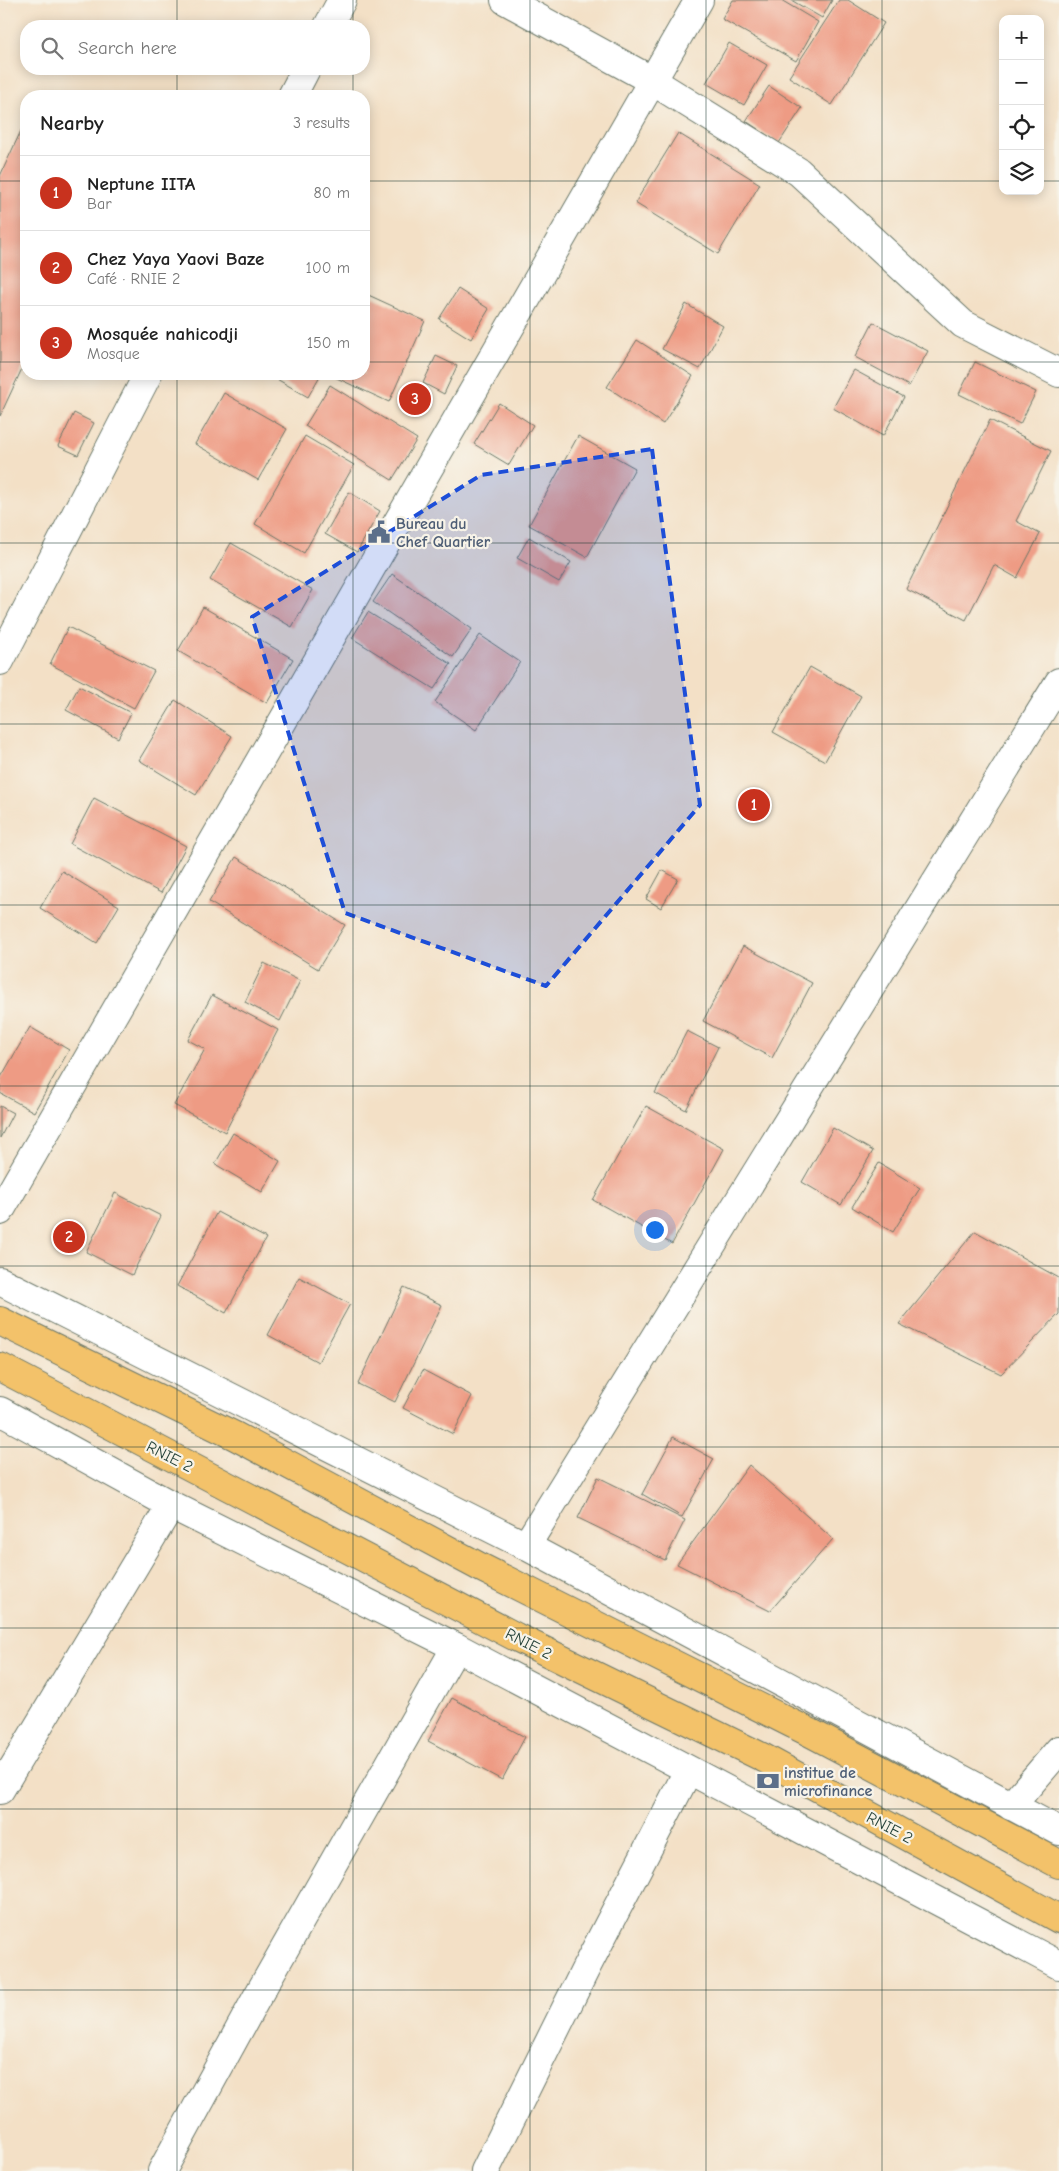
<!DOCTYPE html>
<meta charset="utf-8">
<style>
:root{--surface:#fff;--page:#f2f2f2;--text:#222;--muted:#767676;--line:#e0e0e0;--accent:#c8321e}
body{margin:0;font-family:"Comic Neue",sans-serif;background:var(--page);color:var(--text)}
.controls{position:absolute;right:15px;top:15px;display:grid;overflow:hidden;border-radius:10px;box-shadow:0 2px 12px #0003}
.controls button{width:45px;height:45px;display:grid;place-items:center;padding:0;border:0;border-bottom:1px solid var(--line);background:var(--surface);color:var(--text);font:25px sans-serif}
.you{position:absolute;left:654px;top:1229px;width:18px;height:18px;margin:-12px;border:4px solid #fff;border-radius:50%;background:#1a73e8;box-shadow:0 0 0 8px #1a73e833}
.badge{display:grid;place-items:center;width:32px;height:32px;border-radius:50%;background:var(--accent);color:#fff;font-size:16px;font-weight:700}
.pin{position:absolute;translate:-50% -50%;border:2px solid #fff;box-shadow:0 1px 5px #0006}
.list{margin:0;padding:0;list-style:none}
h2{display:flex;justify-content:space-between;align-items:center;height:65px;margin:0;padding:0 20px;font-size:21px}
h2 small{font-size:16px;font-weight:400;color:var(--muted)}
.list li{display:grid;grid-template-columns:32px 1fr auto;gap:15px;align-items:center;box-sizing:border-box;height:75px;padding:0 20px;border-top:1px solid var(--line)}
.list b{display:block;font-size:19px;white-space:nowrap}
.list p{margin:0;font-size:16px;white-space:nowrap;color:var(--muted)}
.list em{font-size:16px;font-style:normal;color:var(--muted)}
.icon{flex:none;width:28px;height:28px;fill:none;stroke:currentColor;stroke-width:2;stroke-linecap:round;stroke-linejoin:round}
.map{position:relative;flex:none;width:1059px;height:2171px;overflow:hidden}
.search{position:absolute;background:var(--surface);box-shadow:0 2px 12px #0003;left:20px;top:20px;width:350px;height:55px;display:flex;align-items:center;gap:12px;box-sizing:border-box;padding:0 18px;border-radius:20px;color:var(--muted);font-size:19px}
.panel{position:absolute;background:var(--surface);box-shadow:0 2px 12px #0003;left:20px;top:90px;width:350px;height:290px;border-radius:20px}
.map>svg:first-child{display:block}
.building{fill:#ee9b84}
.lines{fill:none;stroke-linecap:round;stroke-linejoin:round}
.minor-casing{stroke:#697667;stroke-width:30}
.highway-casing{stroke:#697667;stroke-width:30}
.minor{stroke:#fff;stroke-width:28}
.highway{stroke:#f3c26a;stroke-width:28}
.marked{fill:#1d4ed8;fill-opacity:0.2;stroke:#1d4ed8;stroke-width:4;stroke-dasharray:10 6;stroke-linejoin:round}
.grid{fill:none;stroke:#1f3d34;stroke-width:1;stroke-opacity:0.55}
.labels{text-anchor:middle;stroke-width:4.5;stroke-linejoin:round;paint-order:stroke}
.service-label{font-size:16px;font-weight:bold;fill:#4e5e75;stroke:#f7f3e8;text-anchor:start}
.street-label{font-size:16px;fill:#1f3d34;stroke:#f7f3e8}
</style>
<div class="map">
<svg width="1059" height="2171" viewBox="0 0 1059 2171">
<rect width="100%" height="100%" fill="#f7f3e8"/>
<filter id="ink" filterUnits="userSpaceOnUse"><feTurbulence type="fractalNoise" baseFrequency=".02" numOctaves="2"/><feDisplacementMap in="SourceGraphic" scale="10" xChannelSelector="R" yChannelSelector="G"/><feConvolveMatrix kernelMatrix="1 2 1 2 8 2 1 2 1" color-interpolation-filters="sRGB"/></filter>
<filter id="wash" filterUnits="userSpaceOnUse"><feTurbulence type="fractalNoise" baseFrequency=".0096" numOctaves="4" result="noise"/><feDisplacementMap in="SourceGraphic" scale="20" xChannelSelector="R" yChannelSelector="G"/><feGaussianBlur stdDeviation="1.12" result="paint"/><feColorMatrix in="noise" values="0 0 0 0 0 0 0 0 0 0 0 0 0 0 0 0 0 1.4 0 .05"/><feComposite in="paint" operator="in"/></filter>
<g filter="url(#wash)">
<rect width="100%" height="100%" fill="#f3e0c6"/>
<g id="blocks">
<g class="building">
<polygon points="733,0 781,0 818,22 796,61 722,19"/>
<polygon points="791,0 832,0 822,18"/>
<polygon points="839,0 848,0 884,23 832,105 789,77"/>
<polygon points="729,43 767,65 744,105 706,83"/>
<polygon points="769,86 802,108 779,143 746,121"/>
<polygon points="26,120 26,360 0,416 0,176"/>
<polygon points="678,133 760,184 718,254 635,203"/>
<polygon points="458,289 489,309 471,339 439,319"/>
<polygon points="364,293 425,321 389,402 328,374 364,374"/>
<polygon points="686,304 723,326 700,369 662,349"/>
<polygon points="873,322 928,351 909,386 855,357"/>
<polygon points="637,340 693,376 663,424 607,387"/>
<polygon points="436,356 457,366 444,394 423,383"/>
<polygon points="975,362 1036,392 1020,424 959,394"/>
<polygon points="854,370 904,397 883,436 833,408"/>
<polygon points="268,374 321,374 308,397"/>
<polygon points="330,385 417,439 392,480 305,426"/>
<polygon points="224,393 287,429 258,480 195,444"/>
<polygon points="499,403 533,425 509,465 474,444"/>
<polygon points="74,413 94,423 78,455 58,446"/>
<polygon points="990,420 1051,451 1016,521 1040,534 1017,578 994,565 966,620 906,589"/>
<polygon points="305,436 354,465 304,553 255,524"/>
<polygon points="578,436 635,468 587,557 529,525"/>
<polygon points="349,492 380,511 357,552 325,534"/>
<polygon points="529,537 571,562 559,582 517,558"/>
<polygon points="231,543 313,590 292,627 210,580"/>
<polygon points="392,574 472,629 453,657 373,602"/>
<polygon points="203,607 293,659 267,703 178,651"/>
<polygon points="368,612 451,664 434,689 352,638"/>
<polygon points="68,627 154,671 134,708 50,664"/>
<polygon points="480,635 520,662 476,730 435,702"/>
<polygon points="810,667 861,696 825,761 773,732"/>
<polygon points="79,686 131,713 118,738 66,710"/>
<polygon points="175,700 232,736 196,795 139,760"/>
<polygon points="94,798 186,846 161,893 70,844"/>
<polygon points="236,857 345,925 318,969 209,902"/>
<polygon points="662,870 678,879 661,908 646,899"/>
<polygon points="62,871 119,906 97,943 40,908"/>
<polygon points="743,946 812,983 772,1058 703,1021"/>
<polygon points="264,963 300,981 280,1021 245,1002"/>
<polygon points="212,995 278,1030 225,1132 174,1105 205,1049 188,1040"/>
<polygon points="30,1027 69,1050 34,1112 0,1093 0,1079"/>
<polygon points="687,1031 718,1047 686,1110 655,1093"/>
<polygon points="0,1106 13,1113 0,1138"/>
<polygon points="646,1106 724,1149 672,1244 593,1200"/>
<polygon points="833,1128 873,1151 841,1205 802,1182"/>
<polygon points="233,1133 280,1161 262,1192 215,1164"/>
<polygon points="879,1163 920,1188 893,1232 852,1207"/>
<polygon points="115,1193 161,1216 132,1275 86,1252"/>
<polygon points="217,1212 266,1238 226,1313 177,1286"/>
<polygon points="975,1231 1059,1278 1059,1314 1001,1374 899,1324"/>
<polygon points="299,1277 350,1304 318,1362 268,1335"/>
<polygon points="404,1287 442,1305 395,1402 358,1384"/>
<polygon points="423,1370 472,1396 453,1434 403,1408"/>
<polygon points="673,1437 714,1459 682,1517 642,1494"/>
<polygon points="749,1465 833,1539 770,1611 677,1564"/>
<polygon points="598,1477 685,1520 665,1560 578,1518"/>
<polygon points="452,1698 525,1737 502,1780 428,1741"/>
</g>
</g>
</g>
<g filter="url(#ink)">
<use href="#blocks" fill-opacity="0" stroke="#697667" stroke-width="1"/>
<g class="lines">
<defs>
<g id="minor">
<polyline points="505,0 651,80 799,172 963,324 1059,373"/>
<polyline points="328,26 342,0"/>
<polyline points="292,96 306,69"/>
<polyline points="0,661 148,374"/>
<polyline points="0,1211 699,0"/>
<polyline points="0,1281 526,1546 1059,1831"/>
<polyline points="0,1411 171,1505 456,1647 1059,1965"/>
<polyline points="526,1546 1059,682"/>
<polyline points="0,1790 171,1505"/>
<polyline points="1011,1806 1059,1750"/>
<polyline points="162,2171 256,1999 456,1647"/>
<polyline points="485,2171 586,1968 688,1771"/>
</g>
<g id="highway">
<polyline points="0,1321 235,1436 482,1568 813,1734 1059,1864"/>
<polyline points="0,1367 516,1637 762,1757 1059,1919"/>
</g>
</defs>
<use href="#minor" class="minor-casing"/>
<use href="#highway" class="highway-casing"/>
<use href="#minor" class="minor"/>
<use href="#highway" class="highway"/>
</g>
</g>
<path class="marked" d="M 652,449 L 700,805 L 546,986 L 345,913 L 252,617 L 481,475 Z"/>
<path class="grid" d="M 177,0 L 177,26M 353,0 L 353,26M 530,0 L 530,2171M 706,0 L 706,2171M 882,0 L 882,2171M 177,69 L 177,96M 353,69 L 353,96M 0,181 L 26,181M 364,181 L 1003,181M 1040,181 L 1059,181M 0,362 L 26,362M 364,362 L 1059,362M 177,374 L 177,2171M 353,374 L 353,2171M 0,543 L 1059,543M 0,724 L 1059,724M 0,905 L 1059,905M 0,1086 L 1059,1086M 0,1266 L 1059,1266M 0,1447 L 1059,1447M 0,1628 L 1059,1628M 0,1809 L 1059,1809M 0,1990 L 1059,1990"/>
<defs>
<symbol id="civic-bare" viewBox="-9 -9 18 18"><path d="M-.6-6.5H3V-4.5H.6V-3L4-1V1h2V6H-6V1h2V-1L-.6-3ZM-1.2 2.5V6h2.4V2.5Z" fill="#5c6f8a" stroke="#f7f3e8" stroke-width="2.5" paint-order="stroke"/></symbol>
<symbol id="bank-bare" viewBox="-9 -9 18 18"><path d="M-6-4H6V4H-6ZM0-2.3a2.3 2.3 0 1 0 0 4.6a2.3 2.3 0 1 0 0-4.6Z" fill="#5c6f8a" stroke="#f7f3e8" stroke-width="2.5" paint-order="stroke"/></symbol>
</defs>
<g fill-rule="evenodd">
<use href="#civic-bare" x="363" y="516" width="32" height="32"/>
<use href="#bank-bare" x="752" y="1765" width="32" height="32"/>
</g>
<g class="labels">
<g class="service-label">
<text x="396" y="529">Bureau du<tspan x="396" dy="18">Chef Quartier</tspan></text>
<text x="784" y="1778">institue de<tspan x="784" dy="18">microfinance</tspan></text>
</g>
<g class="street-label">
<text transform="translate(170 1456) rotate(27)" y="6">RNIE 2</text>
<text transform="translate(529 1643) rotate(27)" y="6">RNIE 2</text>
<text transform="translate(890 1827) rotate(28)" y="6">RNIE 2</text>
</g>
</g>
</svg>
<div class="controls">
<button>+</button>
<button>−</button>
<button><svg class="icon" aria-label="locate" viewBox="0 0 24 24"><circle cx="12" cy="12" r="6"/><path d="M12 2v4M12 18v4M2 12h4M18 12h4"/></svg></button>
<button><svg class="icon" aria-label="layers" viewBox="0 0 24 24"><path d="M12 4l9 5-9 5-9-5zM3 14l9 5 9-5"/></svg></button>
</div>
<div class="you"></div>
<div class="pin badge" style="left:754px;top:805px">1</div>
<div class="pin badge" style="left:69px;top:1237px">2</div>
<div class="pin badge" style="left:415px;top:399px">3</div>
<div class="search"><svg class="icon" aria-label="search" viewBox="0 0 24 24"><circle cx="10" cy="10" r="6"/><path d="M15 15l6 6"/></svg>Search here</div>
<section class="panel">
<h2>Nearby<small>3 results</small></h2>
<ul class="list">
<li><span class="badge">1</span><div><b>Neptune IITA</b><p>Bar</p></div><em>80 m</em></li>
<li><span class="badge">2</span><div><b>Chez Yaya Yaovi Baze</b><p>Café · RNIE 2</p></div><em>100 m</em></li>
<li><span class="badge">3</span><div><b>Mosquée nahicodji</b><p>Mosque</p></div><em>150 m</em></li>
</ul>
</section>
</div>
